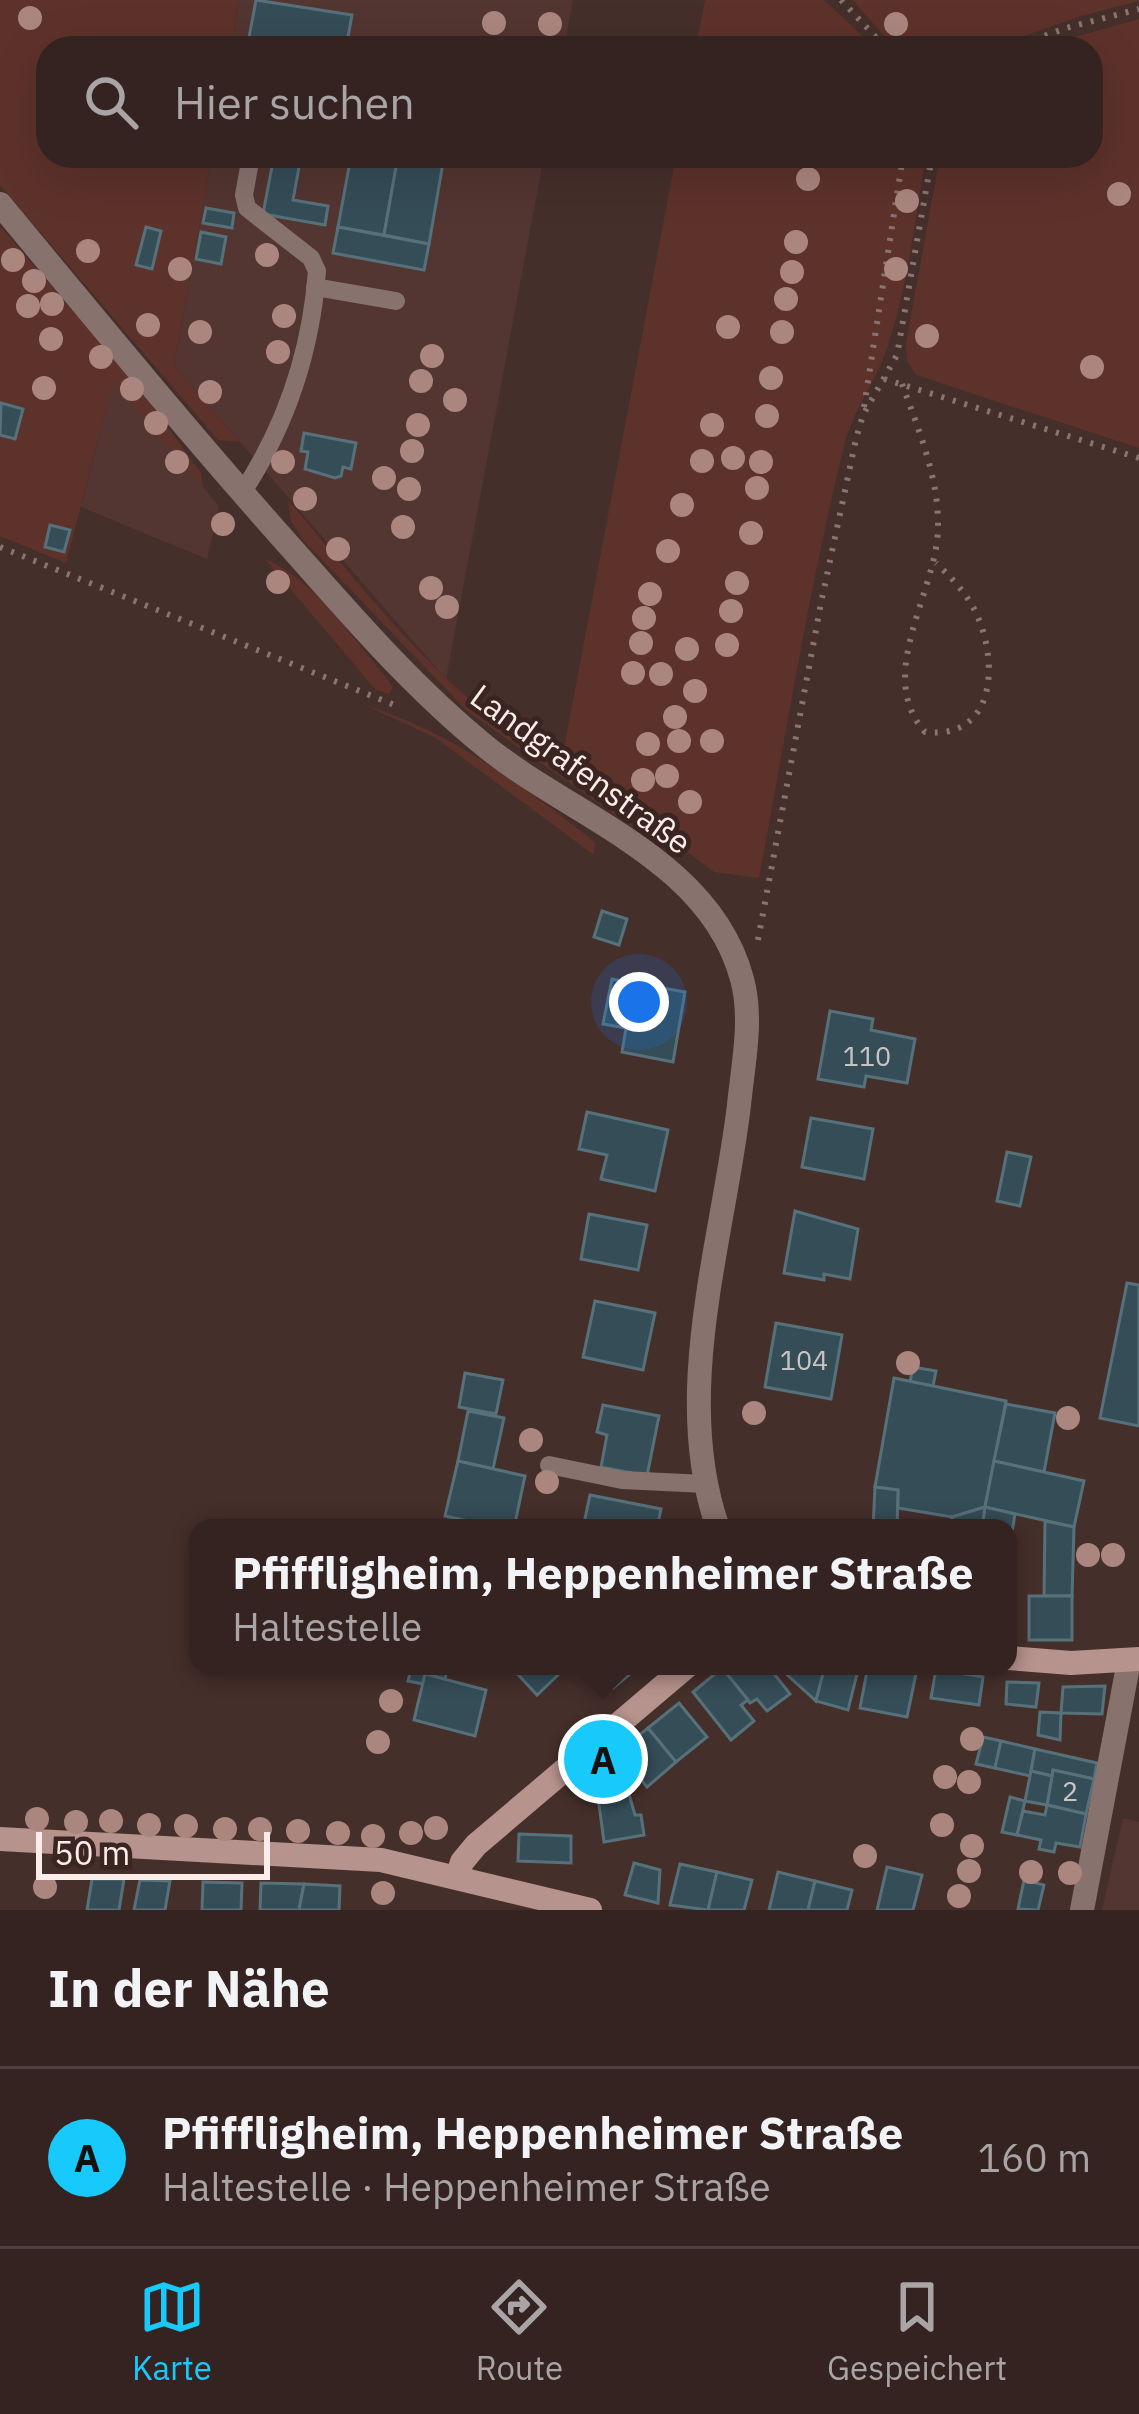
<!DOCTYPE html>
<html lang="de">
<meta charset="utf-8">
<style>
:root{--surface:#342320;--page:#3c2b29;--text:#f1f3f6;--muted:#a9a4a5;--line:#4e403e;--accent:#18cafc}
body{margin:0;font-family:"IBM Plex Sans",sans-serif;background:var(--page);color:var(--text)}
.scale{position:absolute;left:36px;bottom:30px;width:234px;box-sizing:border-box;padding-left:12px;border:6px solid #fcecea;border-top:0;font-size:33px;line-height:42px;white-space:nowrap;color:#fcecea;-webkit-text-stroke:9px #3a2521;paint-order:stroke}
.you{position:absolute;left:639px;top:1002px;width:42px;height:42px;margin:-30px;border:9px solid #fff;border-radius:50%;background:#1a73e8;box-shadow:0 0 0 18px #1a73e833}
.badge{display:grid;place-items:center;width:78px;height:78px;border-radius:50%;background:var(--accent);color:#111;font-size:39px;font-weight:700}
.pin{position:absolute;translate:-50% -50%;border:6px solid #fff;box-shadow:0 3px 12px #0006}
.popup{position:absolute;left:189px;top:1519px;width:828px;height:156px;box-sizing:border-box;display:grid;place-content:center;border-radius:24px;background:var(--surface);filter:drop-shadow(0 3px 9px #0005);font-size:39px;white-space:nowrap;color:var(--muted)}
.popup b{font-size:45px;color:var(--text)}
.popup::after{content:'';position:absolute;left:50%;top:100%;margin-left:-24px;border:24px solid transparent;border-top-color:var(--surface)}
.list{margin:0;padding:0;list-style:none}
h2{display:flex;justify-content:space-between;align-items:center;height:156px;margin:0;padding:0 48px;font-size:51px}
h2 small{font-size:39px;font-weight:400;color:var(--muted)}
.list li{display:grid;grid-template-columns:78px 1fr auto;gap:36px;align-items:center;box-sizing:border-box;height:180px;padding:0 48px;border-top:3px solid var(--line)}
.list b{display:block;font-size:45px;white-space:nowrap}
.list p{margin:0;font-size:39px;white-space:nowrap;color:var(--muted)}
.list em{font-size:39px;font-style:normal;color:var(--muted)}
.icon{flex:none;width:66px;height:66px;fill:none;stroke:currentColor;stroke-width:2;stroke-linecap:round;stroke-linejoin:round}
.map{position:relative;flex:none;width:1139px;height:1910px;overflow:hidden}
.search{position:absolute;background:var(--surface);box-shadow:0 12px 48px #0002;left:36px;right:36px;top:36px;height:132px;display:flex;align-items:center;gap:30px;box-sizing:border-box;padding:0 42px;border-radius:36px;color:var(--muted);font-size:45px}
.sheet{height:336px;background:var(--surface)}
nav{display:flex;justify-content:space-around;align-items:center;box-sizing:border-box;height:168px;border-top:3px solid var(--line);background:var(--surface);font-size:33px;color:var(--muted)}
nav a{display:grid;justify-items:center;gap:6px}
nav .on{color:var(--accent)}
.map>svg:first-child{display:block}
.built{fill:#533531}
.green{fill:#5d322b}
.building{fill:#354d57;stroke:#57717b;stroke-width:3}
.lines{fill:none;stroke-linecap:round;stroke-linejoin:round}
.path{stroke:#887471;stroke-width:6;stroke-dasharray:3 9;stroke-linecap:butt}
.lane{stroke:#88726e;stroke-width:18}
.street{stroke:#88726e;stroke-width:24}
.secondary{stroke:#b7938d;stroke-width:24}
.tree{fill:#ab867f}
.labels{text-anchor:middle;stroke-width:10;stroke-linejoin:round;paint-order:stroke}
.number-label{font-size:27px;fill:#cac4c5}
.street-label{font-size:33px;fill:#fcecea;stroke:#3a2521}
</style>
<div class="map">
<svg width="1139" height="1910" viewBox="0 0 1139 1910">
<rect width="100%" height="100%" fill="#452f2b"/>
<g class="built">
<polygon points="239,0 573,0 564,48 231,48"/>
<polygon points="212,156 544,156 446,679 174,366"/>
<polygon points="113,380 219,506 207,559 81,507"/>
<polygon points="1123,1818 1139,1822 1139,1910 1102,1910"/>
</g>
<g class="green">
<polygon points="0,0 239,0 231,48 48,48 48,156 212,156 174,366 240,442 218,440 0,185"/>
<polygon points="705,0 824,0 875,48 696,48"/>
<polygon points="853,0 1139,0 1139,1 1081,16 990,48 901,48 882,34"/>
<polygon points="1139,19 1139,448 916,375 907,361 906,343 940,156 1091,156 1091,48 1036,48"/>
<path d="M 676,156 L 926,156 C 915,218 908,285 888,345 C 877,381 853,409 844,446 C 809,588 786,734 759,878 L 714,872 L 667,837 L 658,845 L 467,711 L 303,540 L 291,521 L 288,500 C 370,596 449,703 561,764 Z"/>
<polygon points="0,226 142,392 201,473 203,487 113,382 66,563 0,536"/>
<path d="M 265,559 C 314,579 351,637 385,676 L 393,687 L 390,694 L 376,690 Z"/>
<path d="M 367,706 C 452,732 525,788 595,842 L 594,855 L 436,738 Z"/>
</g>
<g class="building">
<polygon points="256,0 352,15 346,48 247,48"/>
<polygon points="274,156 301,156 293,200 328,206 325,225 263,214"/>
<polygon points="351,156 398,156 384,235 338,227"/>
<polygon points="398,156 444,157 429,244 384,235"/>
<polygon points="206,208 234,213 232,228 203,223"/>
<polygon points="146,227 161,231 152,269 136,265"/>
<polygon points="338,227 429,244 424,270 333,253"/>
<polygon points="201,232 226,237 221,264 196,259"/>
<polygon points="1,403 23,409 15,439 0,435"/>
<polygon points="304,433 356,443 351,469 343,467 341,476 335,478 305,469 308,452 301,451"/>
<polygon points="50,525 70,530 64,552 45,547"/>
<polygon points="602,911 627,919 619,945 594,937"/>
<polygon points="612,979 685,992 673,1062 622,1052 626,1028 603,1024"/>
<polygon points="830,1011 873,1019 871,1030 915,1039 907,1083 866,1076 864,1087 818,1079"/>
<polygon points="587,1112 668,1130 655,1191 601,1179 607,1155 579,1149"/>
<polygon points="811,1118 873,1129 864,1179 802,1167"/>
<polygon points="1007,1152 1031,1157 1020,1206 997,1201"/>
<polygon points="795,1211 858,1229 850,1279 824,1274 824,1280 784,1273"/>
<polygon points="589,1214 647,1225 638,1270 581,1259"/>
<polygon points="1127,1283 1139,1285 1139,1426 1100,1418"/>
<polygon points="595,1301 655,1313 643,1370 583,1357"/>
<polygon points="776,1323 842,1335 831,1399 765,1387"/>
<polygon points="913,1367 936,1371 933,1386 910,1382"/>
<polygon points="465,1373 503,1380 496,1414 459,1407"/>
<polygon points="894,1378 1006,1401 985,1507 952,1517 898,1508 898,1490 875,1487"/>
<polygon points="1006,1404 1055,1413 1044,1472 994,1461"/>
<polygon points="603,1405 659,1416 647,1476 601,1467 607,1435 597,1432"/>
<polygon points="468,1411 504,1418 493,1469 458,1461"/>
<polygon points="458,1461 525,1476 514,1528 472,1528 473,1522 445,1516"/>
<polygon points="994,1461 1084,1481 1074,1527 985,1507"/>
<polygon points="875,1487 898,1490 897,1528 873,1528"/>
<polygon points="590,1495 661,1509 657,1528 583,1528"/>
<polygon points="985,1507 1015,1514 1008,1557 1008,1528 982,1528"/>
<polygon points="985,1507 982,1528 950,1528 952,1517"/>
<polygon points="1045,1521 1074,1527 1072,1596 1044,1596"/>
<rect x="1029" y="1596" width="43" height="44"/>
<polygon points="412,1666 448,1666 445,1679 425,1674 423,1684 408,1681"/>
<polygon points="510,1666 549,1666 558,1675 537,1695"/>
<polygon points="579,1666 640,1666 613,1688 596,1671 590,1676"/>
<polygon points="725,1666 768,1666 790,1694 767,1711 757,1699 750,1703 722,1668"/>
<polygon points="785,1666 825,1666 816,1701 784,1672"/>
<polygon points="825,1666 859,1666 848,1710 816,1701"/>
<polygon points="868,1666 917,1669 907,1717 860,1708"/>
<polygon points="722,1668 748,1700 741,1705 754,1721 731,1740 693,1692"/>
<polygon points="936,1669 983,1677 979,1705 931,1698"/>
<polygon points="425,1674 486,1690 475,1736 414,1720"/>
<polygon points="1007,1682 1039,1683 1036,1707 1006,1704"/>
<polygon points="1105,1686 1102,1714 1061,1713 1063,1687"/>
<polygon points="679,1703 707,1737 676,1762 648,1728"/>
<polygon points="1040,1712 1061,1713 1060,1740 1038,1735"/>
<polygon points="648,1728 676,1762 647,1787 619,1751"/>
<polygon points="983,1737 1001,1741 995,1768 976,1764"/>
<polygon points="1001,1741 1035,1749 1030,1776 995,1768"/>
<polygon points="1035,1749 1097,1763 1094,1779 1053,1770 1052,1776 1031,1771"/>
<polygon points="623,1767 628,1791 598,1797 593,1773"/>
<polygon points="1053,1770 1094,1779 1086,1814 1047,1805"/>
<polygon points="1031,1771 1052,1776 1047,1805 1025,1801"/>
<polygon points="628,1791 635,1815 641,1815 644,1835 604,1842 598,1797"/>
<polygon points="1010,1797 1025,1801 1017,1835 1002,1832"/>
<polygon points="1047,1805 1086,1814 1080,1847 1056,1843 1054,1852 1039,1849 1041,1840 1017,1835 1023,1811 1045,1815"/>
<polygon points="519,1834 571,1836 571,1863 518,1861"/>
<polygon points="634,1863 660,1870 658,1903 625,1895"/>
<polygon points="680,1864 717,1872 708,1910 670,1905"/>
<polygon points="887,1867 922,1875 913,1910 877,1910"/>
<polygon points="717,1872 752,1880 744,1910 708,1910"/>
<polygon points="778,1872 815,1881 808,1910 769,1910"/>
<polygon points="92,1879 124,1879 119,1910 87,1910"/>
<polygon points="140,1880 170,1881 165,1910 134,1910"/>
<polygon points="1024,1880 1044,1885 1038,1910 1018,1909"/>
<polygon points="815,1881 852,1890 847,1910 808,1910"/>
<polygon points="203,1882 242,1883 241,1910 202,1910"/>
<polygon points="261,1883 304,1884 299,1910 260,1910"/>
<polygon points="304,1884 340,1886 339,1910 299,1910"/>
</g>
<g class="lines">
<g class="path">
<polyline points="841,0 886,48"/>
<polyline points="1011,48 1066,28 1139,9"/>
<polyline points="884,379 1139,458"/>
<path d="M 902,384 C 919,431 939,478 938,528 C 937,592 874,675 925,732 C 995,740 999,664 977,615 C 968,595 952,578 936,563"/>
<polyline points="864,407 903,156"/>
<polyline points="0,547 397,706"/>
<polyline points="758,940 821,603 856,439 863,415 897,355 932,156"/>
</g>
<g class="lane">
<polyline points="315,287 396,301"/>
<path d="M 242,493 C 286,426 311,351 317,271 L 311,258 L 247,208 L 244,195 L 251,156"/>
<polyline points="549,1465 622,1480 705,1484"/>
</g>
<g class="street">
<path d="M 0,204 C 97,321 193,438 294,551 C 355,620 414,688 485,746 C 572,817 710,859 742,979 C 753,1019 743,1064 739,1105 C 723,1241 671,1394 718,1528"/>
<polyline points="1082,1910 1129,1661"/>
</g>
<g class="secondary">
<polyline points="1008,1658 1071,1663 1139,1659"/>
<polyline points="0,1839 381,1860 590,1910"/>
<polyline points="457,1877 462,1862 476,1845 687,1666"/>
</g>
</g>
<g class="tree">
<circle cx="30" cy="18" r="12"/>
<circle cx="494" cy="23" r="12"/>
<circle cx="550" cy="24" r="12"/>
<circle cx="896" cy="24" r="12"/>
<circle cx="808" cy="179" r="12"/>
<circle cx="1119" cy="194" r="12"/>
<circle cx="907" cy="201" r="12"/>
<circle cx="796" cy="242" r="12"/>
<circle cx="88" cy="251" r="12"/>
<circle cx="267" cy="255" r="12"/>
<circle cx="13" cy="260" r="12"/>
<circle cx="180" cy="269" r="12"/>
<circle cx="896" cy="269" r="12"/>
<circle cx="792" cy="272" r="12"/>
<circle cx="34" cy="281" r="12"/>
<circle cx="786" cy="299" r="12"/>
<circle cx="52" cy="304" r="12"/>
<circle cx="28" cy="306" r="12"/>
<circle cx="284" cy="316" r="12"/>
<circle cx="148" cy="325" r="12"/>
<circle cx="728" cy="327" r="12"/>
<circle cx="200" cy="332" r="12"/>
<circle cx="782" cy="332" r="12"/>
<circle cx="927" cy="336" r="12"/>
<circle cx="51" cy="339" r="12"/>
<circle cx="278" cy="352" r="12"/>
<circle cx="432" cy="356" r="12"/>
<circle cx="101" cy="357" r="12"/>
<circle cx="1092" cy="367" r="12"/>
<circle cx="771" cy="378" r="12"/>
<circle cx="421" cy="381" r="12"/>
<circle cx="44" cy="388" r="12"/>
<circle cx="132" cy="389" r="12"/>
<circle cx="210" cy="392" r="12"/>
<circle cx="455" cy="400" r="12"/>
<circle cx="767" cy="416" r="12"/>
<circle cx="156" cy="423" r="12"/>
<circle cx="418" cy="425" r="12"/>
<circle cx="712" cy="425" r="12"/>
<circle cx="412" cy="451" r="12"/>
<circle cx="733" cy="458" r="12"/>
<circle cx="702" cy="461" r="12"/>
<circle cx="177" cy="462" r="12"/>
<circle cx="283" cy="462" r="12"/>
<circle cx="761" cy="462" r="12"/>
<circle cx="384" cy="478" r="12"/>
<circle cx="757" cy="488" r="12"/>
<circle cx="409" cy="489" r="12"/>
<circle cx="305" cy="499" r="12"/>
<circle cx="682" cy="505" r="12"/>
<circle cx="223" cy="524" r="12"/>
<circle cx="403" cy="527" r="12"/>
<circle cx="751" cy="533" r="12"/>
<circle cx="338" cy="549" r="12"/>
<circle cx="668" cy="551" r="12"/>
<circle cx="278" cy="582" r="12"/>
<circle cx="737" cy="583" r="12"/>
<circle cx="431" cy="588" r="12"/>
<circle cx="650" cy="594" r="12"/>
<circle cx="447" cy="607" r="12"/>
<circle cx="731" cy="611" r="12"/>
<circle cx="644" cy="618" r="12"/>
<circle cx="641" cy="643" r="12"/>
<circle cx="727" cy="645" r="12"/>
<circle cx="687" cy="649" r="12"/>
<circle cx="633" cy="673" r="12"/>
<circle cx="661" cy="674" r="12"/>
<circle cx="695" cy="691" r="12"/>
<circle cx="675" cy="717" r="12"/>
<circle cx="679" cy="741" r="12"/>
<circle cx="712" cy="741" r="12"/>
<circle cx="648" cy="744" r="12"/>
<circle cx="667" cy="776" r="12"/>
<circle cx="643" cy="780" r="12"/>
<circle cx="690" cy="802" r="12"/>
<circle cx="908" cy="1363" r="12"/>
<circle cx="754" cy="1413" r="12"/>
<circle cx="1068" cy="1418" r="12"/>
<circle cx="531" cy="1440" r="12"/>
<circle cx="547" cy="1482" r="12"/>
<circle cx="1088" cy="1555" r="12"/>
<circle cx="1113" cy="1555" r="12"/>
<circle cx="391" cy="1701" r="12"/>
<circle cx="972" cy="1739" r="12"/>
<circle cx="378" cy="1742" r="12"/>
<circle cx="945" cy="1777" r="12"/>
<circle cx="969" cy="1782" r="12"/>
<circle cx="37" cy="1819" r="12"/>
<circle cx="111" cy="1821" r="12"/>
<circle cx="76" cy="1822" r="12"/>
<circle cx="149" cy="1825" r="12"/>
<circle cx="942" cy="1825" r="12"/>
<circle cx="186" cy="1826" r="12"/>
<circle cx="436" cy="1828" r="12"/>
<circle cx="225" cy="1829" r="12"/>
<circle cx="260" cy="1829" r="12"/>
<circle cx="298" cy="1831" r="12"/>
<circle cx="338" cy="1833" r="12"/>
<circle cx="411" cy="1833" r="12"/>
<circle cx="373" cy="1836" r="12"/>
<circle cx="972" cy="1846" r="12"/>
<circle cx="865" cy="1856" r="12"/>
<circle cx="969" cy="1871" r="12"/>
<circle cx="1031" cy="1872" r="12"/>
<circle cx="1070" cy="1873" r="12"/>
<circle cx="45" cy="1887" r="12"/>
<circle cx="383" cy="1893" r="12"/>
<circle cx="959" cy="1896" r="12"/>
</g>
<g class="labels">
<g class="number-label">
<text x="867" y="1066">110</text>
<text x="804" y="1370">104</text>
<text x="1070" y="1801">2</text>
</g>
<g class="street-label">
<text transform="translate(581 769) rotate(36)" y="12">Landgrafenstraße</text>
</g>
</g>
</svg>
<div class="scale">50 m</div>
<div class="you"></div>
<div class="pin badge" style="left:603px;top:1759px">A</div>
<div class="popup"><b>Pfiffligheim, Heppenheimer Straße</b>Haltestelle</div>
<div class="search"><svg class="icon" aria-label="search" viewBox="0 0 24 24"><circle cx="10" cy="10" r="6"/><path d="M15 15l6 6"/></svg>Hier suchen</div>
</div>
<section class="sheet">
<h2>In der Nähe<small></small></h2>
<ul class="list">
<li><span class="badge">A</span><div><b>Pfiffligheim, Heppenheimer Straße</b><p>Haltestelle · Heppenheimer Straße</p></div><em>160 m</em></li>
</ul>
</section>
<nav>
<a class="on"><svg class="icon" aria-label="map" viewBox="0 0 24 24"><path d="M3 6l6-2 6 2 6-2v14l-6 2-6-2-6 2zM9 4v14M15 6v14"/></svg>Karte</a>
<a><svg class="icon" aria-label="directions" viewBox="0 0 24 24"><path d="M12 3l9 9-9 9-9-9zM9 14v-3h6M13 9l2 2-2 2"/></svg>Route</a>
<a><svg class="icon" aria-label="saved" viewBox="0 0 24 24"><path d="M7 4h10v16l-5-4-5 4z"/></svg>Gespeichert</a>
</nav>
